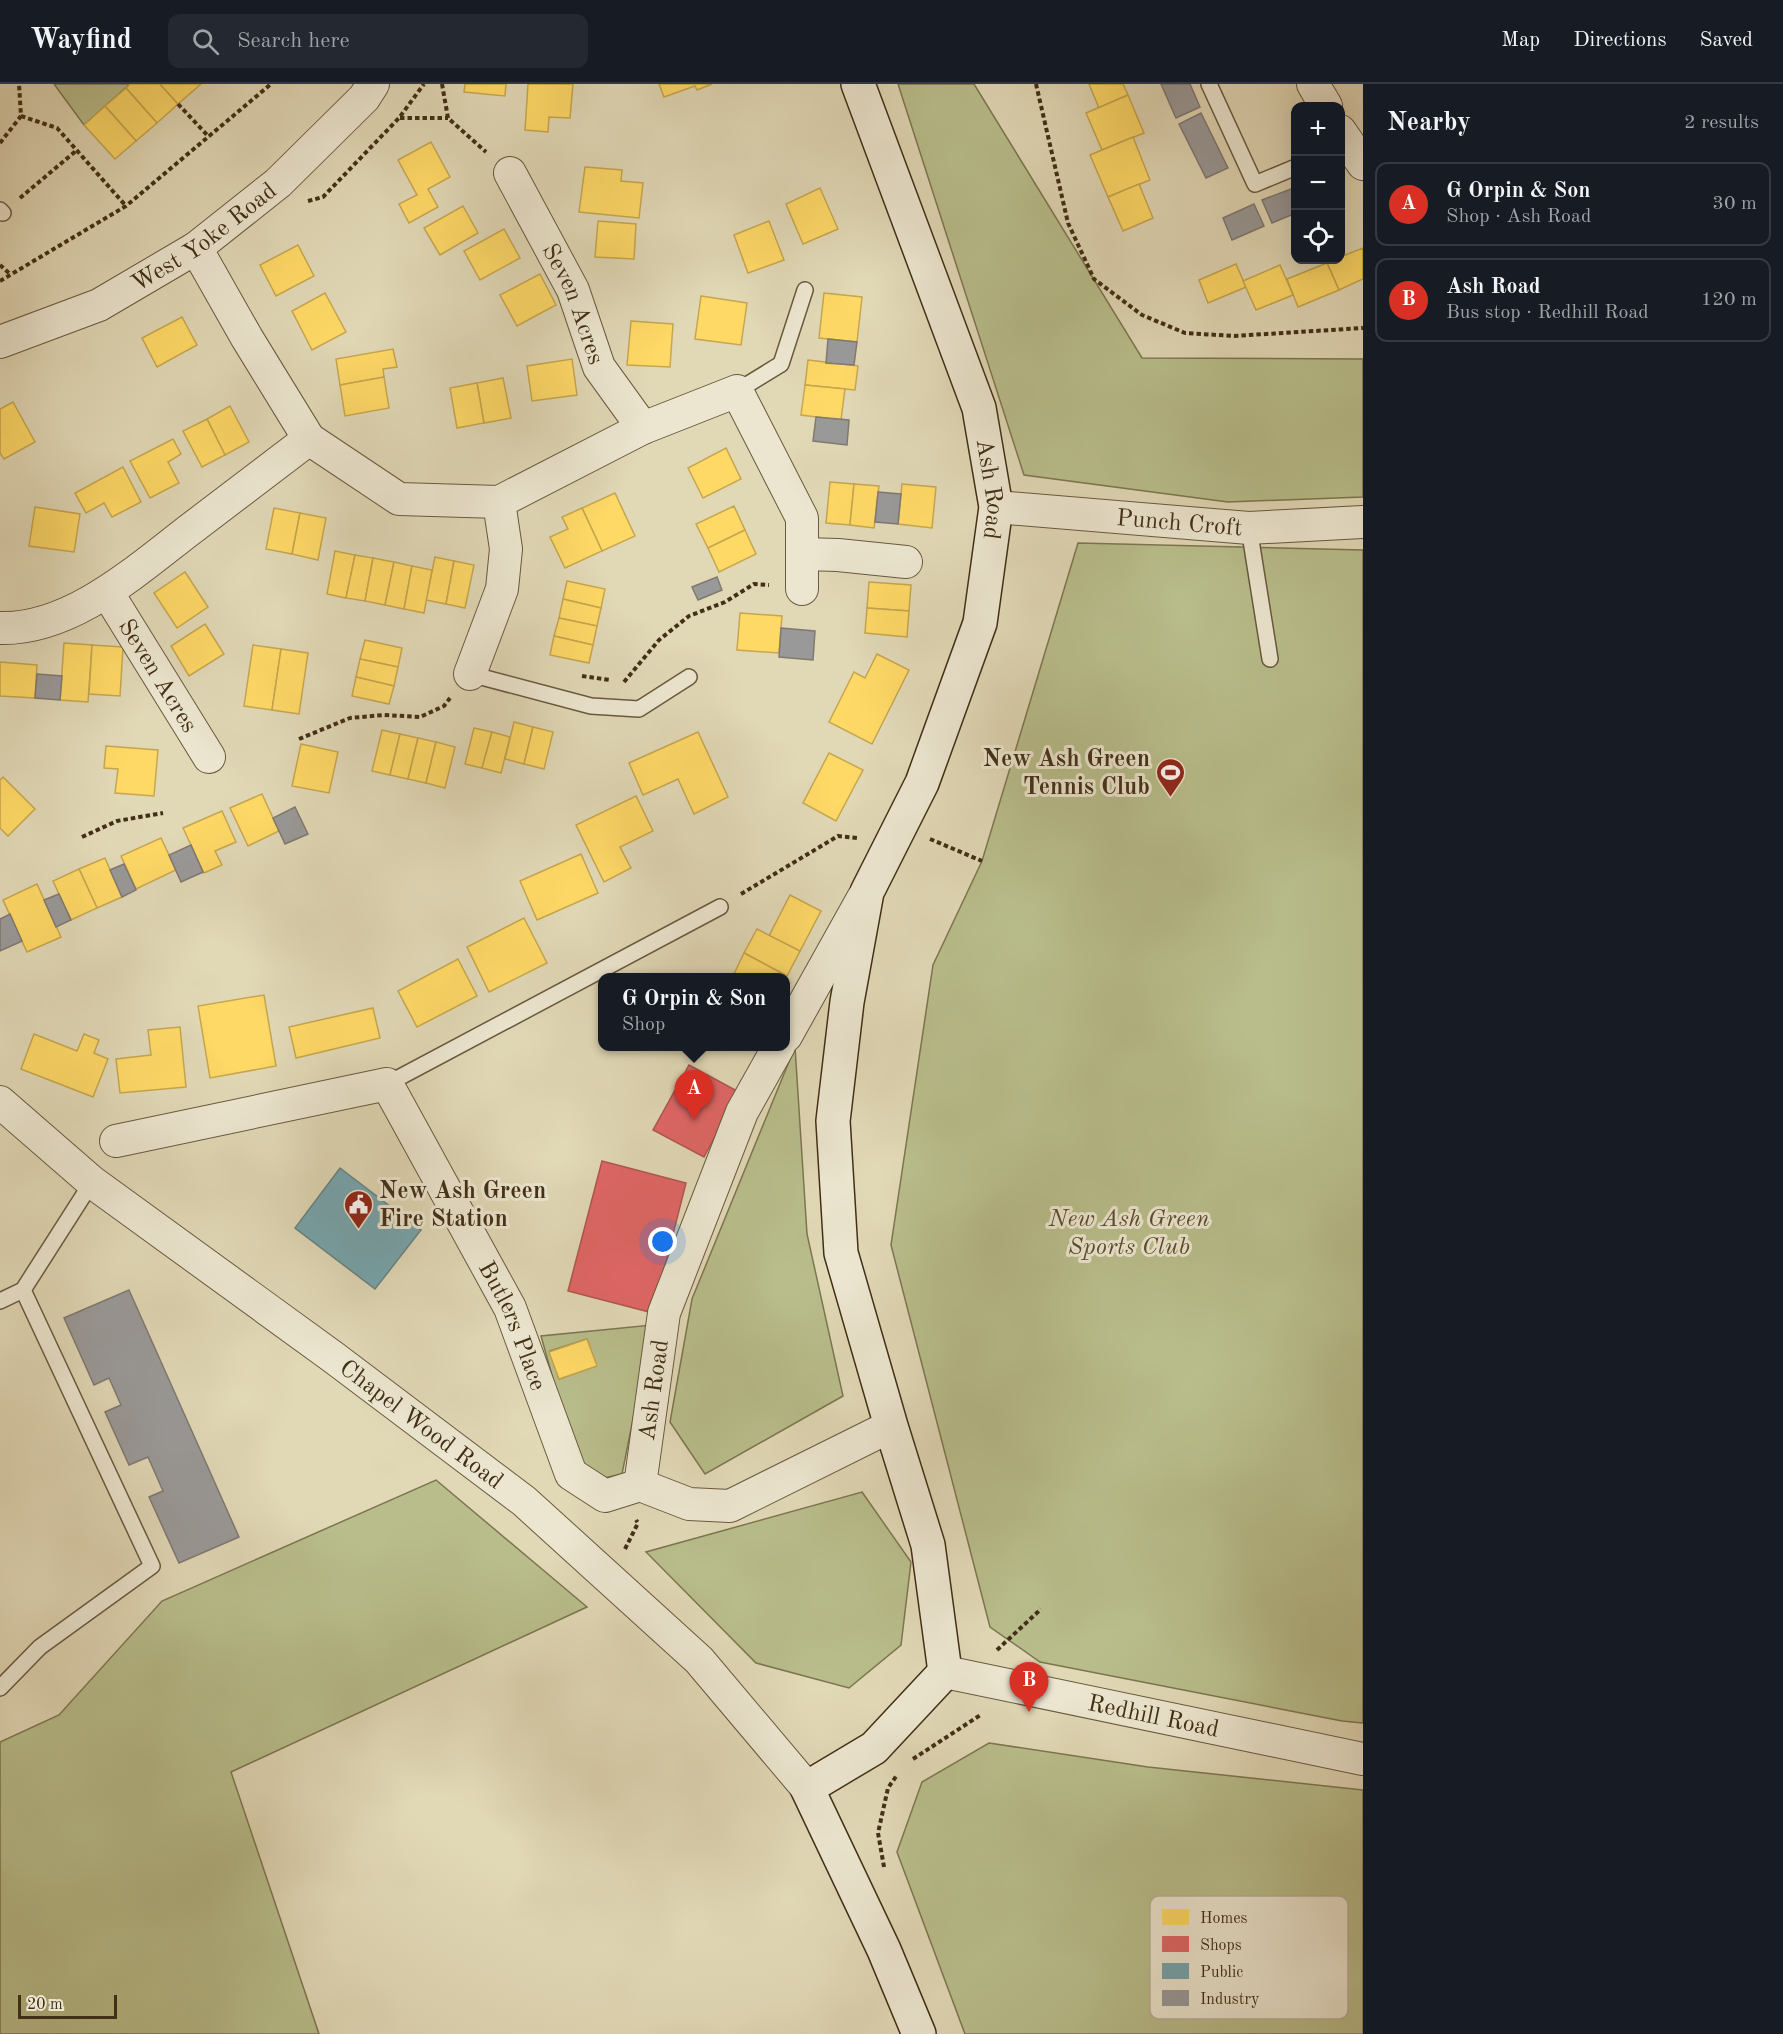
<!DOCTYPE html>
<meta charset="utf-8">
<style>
:root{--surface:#171b24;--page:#242831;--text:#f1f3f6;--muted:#9ea1a6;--line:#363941;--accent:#d93025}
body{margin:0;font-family:"Old Standard TT",serif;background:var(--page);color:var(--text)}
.controls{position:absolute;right:18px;top:18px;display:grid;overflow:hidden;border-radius:12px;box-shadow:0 6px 24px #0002}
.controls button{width:54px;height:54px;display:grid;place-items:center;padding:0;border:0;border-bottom:2px solid var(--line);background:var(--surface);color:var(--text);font:30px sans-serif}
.scale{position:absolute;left:18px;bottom:15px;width:99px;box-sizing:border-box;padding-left:6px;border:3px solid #412f16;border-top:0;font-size:16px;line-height:21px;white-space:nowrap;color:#412f16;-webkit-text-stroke:4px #ece6d0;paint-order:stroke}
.you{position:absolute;left:663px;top:1158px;width:21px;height:21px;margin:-15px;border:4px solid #fff;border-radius:50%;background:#1a73e8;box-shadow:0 0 0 9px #1a73e833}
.badge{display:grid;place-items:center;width:39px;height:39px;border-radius:50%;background:var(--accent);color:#fff;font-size:20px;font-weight:700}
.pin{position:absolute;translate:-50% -50px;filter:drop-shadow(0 2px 3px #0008)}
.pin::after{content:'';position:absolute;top:32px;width:21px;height:18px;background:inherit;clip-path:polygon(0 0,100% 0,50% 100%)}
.popup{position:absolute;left:598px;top:889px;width:192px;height:78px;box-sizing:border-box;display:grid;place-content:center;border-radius:12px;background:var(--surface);filter:drop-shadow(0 2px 4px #0005);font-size:20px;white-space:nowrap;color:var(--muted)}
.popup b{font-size:22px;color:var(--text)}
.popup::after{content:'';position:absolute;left:50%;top:100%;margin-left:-12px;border:12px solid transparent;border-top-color:var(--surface)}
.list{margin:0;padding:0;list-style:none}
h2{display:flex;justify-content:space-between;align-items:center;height:78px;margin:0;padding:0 24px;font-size:26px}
h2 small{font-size:20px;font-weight:400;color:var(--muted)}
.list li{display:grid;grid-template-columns:39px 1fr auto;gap:18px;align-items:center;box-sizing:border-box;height:84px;margin:0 12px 12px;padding:0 12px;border:2px solid var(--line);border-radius:12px}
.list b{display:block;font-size:22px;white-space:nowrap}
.list p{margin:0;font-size:20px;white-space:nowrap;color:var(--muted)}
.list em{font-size:20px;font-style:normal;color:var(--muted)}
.icon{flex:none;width:33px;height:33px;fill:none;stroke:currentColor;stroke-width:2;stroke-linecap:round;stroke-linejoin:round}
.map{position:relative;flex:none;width:1363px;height:1950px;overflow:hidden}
header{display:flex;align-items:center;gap:36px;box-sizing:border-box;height:84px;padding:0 30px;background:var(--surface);border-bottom:2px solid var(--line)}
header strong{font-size:28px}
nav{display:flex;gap:33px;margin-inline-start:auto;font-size:21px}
.search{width:420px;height:54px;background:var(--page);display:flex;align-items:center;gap:15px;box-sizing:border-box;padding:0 21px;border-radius:12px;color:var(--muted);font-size:22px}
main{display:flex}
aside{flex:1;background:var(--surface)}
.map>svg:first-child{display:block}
.green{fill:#b8bd8b;stroke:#7c7650;stroke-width:1.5;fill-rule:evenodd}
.homes{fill:#ffd966;stroke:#c6a64e;stroke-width:1.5}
.shops{fill:#e06666;stroke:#b0564e;stroke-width:1.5}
.public{fill:#76a5af;stroke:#668281;stroke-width:1.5}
.industry{fill:#999;stroke:#7f7972;stroke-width:1.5}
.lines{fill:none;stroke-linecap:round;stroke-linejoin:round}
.lane-casing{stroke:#69593e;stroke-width:18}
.street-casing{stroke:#69593e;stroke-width:34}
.secondary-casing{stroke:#412f16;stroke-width:36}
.path{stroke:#412f16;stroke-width:4;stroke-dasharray:4.5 3;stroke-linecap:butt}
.lane{stroke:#ece6d0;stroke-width:15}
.street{stroke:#ece6d0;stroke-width:32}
.secondary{stroke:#ece6d0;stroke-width:33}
.labels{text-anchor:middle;stroke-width:6;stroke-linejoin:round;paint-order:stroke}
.street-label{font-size:24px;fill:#412f16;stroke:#ece6d0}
.poi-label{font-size:24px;font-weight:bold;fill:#412f16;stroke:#ece6d0;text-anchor:end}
.park-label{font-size:24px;font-style:italic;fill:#594b2d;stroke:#ece6d0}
.key{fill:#ece6d0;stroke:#b9af98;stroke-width:1.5}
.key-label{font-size:16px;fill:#412f16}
</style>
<header>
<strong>Wayfind</strong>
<div class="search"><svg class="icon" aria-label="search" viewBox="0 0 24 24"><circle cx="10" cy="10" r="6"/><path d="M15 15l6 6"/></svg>Search here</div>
<nav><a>Map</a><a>Directions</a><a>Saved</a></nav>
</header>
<main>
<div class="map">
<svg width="1363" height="1950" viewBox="0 0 1363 1950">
<rect width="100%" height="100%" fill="#e1d8b6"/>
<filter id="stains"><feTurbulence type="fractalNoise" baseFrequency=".00333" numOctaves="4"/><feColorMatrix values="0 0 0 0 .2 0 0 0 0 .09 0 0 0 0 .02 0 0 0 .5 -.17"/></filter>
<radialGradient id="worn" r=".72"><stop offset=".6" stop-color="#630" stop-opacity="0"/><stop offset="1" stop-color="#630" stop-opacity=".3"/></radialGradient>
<g class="green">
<polygon points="54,0 130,0 84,41"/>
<polygon points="898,0 974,0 1142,274 1363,275 1363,413 1228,418 1024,391"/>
<polygon points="1078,459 1363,466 1363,1639 1342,1637 1040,1578 990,1543 891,1161 933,881 982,777"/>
<polygon points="795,963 807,1150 843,1312 705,1390 670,1338 692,1215"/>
<path d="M 652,1241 L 622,1390 L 600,1395 L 578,1384 L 541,1252 ZM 587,1255 L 596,1282 L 559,1295 L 550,1267 Z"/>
<polygon points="436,1396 587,1523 231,1688 319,1950 0,1950 0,1658 59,1631 162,1517"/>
<polygon points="862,1408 911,1478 901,1561 849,1604 756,1579 646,1468"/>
<polygon points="989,1659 1148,1683 1363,1706 1363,1950 965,1950 897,1768 922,1698"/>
</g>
<g class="homes">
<polygon points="130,0 160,0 178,20 157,39 126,4"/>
<polygon points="160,0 201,0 178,20"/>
<polygon points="465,0 506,0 505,12 464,8"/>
<polygon points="528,0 573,0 570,34 549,33 548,48 525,46"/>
<polygon points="659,0 712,0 697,6 695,2 664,13"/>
<polygon points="1089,0 1123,0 1128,11 1099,24"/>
<polygon points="126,4 157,39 136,57 105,22"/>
<polygon points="1128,11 1144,49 1102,66 1086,29"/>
<polygon points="105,22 136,57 115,75 84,41"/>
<polygon points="1133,53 1150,96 1108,113 1090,71"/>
<polygon points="431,58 450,93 428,105 438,123 409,139 399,120 417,111 398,76"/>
<polygon points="585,83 622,86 621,97 643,99 639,134 579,128"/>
<polygon points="1139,100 1153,134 1123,147 1108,113"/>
<polygon points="820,104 838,145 803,160 786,120"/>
<polygon points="463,122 478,149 440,171 424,144"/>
<polygon points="598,137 636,140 634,175 595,173"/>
<polygon points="769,137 784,176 748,189 734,151"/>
<polygon points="504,145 520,174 480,196 464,167"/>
<polygon points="298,161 314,192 276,212 260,181"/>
<polygon points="1363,164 1363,195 1339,206 1327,179 1340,176 1340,173"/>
<polygon points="1327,179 1339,206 1298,223 1287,195"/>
<polygon points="1236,180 1246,203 1208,219 1199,196"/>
<polygon points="1280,181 1293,211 1256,226 1243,197"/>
<polygon points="540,190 556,221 517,242 500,211"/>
<polygon points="325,209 346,248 312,266 292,227"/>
<polygon points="824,209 862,213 857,258 819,254"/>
<polygon points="701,212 747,219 741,261 695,255"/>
<polygon points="182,233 197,261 157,283 142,254"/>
<polygon points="631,237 673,240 670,283 627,281"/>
<polygon points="393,265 397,283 383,285 384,293 340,301 336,275"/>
<polygon points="572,275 577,311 532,317 527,282"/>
<polygon points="808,276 858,282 855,306 805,301"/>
<polygon points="384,293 389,324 345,332 340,301"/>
<polygon points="503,294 511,334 484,339 477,299"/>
<polygon points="477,299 484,339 457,344 450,304"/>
<polygon points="805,301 845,305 841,336 801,331"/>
<polygon points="13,318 35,358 4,375 0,369 0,325"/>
<polygon points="230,322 249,358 225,371 207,335"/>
<polygon points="207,335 225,371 202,383 183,347"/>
<polygon points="173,355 181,370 168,378 179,399 150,414 130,377"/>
<polygon points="726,364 741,395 703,414 688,384"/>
<polygon points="123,383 141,418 112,433 104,419 86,429 75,409"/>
<polygon points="830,398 854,400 850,441 826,439"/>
<polygon points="854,400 879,402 874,444 850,441"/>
<polygon points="902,400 936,403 932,444 898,440"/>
<polygon points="615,409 635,452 602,467 582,424"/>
<polygon points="734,422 745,446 708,464 696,440"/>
<polygon points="35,423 80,430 74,468 29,462"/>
<polygon points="274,424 300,429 292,470 266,465"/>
<polygon points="582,424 602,467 565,484 550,453 568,445 562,433"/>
<polygon points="300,429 326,434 318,476 292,470"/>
<polygon points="745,446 756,470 719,488 708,464"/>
<polygon points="335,467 355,471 346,514 327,510"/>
<polygon points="355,471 373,474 365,517 346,514"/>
<polygon points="435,473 454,477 446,520 426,516"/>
<polygon points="373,474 394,478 385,521 365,517"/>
<polygon points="454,477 474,481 465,524 446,520"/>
<polygon points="394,478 412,482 404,525 385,521"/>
<polygon points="412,482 432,486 424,529 404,525"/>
<polygon points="185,488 208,523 177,544 154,509"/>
<polygon points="567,497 605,505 601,524 563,515"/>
<polygon points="869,498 911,501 909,527 867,524"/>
<polygon points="563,515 601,524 597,542 559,534"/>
<polygon points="867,524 909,527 907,553 865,549"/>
<polygon points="740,529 782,532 779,569 737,566"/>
<polygon points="559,534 597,542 593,561 554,552"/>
<polygon points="205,540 224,570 189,592 171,562"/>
<polygon points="554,552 593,561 589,579 550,571"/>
<polygon points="365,556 402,564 398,583 360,575"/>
<polygon points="64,559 92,561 88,618 60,616"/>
<polygon points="92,561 123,563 120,612 89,610"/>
<polygon points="253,561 281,565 272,626 244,622"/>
<polygon points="281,565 308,569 299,630 272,626"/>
<polygon points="877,570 909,586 872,660 829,638 854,588 865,594"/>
<polygon points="360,575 398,583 394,602 356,593"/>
<polygon points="0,578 37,581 35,614 0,612"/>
<polygon points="356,593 394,602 389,620 352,612"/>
<polygon points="514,638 533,643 524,680 505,675"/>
<polygon points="533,643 553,648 544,685 524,680"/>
<polygon points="474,644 492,648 482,684 465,680"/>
<polygon points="382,646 400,650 390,691 372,687"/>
<polygon points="492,648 510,653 501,689 482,684"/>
<polygon points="698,648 728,713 694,730 678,695 643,711 629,679"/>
<polygon points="400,650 418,654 408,695 390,691"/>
<polygon points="418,654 436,658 426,699 408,695"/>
<polygon points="436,658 455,663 445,704 426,699"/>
<polygon points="301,660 338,668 329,709 292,702"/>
<polygon points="106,662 158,666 154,712 115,709 118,685 104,684"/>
<polygon points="829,669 863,686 836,737 803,719"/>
<polygon points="3,693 35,725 8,752 0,744 0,696"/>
<polygon points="262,710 279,747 248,762 230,724"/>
<polygon points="636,712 653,747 620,763 631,784 604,798 576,741"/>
<polygon points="222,727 236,758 215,767 222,781 204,789 183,744"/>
<polygon points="161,754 176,786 136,805 121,772"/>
<polygon points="581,770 598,809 537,836 520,797"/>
<polygon points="105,774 122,813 97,824 79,785"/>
<polygon points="79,785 97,824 71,836 53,797"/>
<polygon points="37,800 61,853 27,868 3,816"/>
<polygon points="790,811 821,827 800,867 769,852"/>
<polygon points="524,834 547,879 489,908 467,863"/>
<polygon points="757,845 800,867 787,892 744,869"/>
<polygon points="744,869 787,892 786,894 732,894"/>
<polygon points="458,875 477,912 417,943 398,907"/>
<polygon points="264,911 276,982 210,994 198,922"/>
<polygon points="373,924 380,954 296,974 289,943"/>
<polygon points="180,943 186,1003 120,1009 116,975 151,971 148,946"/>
<polygon points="34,950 77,967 84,950 99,956 94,969 108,975 93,1013 21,985"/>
<polygon points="587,1255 597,1282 559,1295 549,1268"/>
</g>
<g class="shops">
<polygon points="689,981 739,1008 704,1073 653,1046"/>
<polygon points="602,1077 686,1099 653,1229 568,1207"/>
</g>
<polygon class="public" points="340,1084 421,1146 375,1205 295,1144"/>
<g class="industry">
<polygon points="1161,0 1190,0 1200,23 1176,34"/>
<polygon points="1201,29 1228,84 1206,94 1179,40"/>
<polygon points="1296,103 1296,129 1272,139 1262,116"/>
<polygon points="1254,120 1264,142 1232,156 1223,134"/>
<polygon points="828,255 857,258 854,281 826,279"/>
<polygon points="816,333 849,336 847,361 813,357"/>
<polygon points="878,408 901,410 898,440 875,438"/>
<polygon points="717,493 722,506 698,516 692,503"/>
<polygon points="781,544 815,547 813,576 779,573"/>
<polygon points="37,590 62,592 60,616 35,614"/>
<polygon points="295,723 308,750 285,760 273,734"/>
<polygon points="191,761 203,788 181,798 169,771"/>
<polygon points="124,780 136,806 122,813 110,786"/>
<polygon points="59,810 71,836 56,843 44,816"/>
<polygon points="10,830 22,857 0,867 0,835"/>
<polygon points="129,1206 239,1453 179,1479 149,1413 163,1407 148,1373 129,1381 105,1328 121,1321 109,1294 94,1301 64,1234"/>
</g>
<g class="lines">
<defs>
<g id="lane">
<polyline points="1209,0 1255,100 1296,83"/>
<polyline points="0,126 3,129"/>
<polyline points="737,307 781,280 805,206"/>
<polyline points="1249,444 1270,575"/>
<polyline points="470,590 591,622 639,625 689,593"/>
<polyline points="387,1000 720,823"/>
<polyline points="0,1217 23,1206 92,1098"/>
<polyline points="0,1604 40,1563 152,1482 23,1206"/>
</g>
<g id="street">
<polyline points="1313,0 1326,22"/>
<polyline points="1340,47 1363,80"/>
<path id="s1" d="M 510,89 L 573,206 L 599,283 L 643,344"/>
<polyline points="196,164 247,254 309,355 399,415 499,418 643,344 737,307 802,434 802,505"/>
<path id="s2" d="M 0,258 L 99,221 L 196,164 L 278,99 L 364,14 L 373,0"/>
<path id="s3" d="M 996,423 L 1249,444 L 1363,438"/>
<polyline points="802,470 838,471 906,478"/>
<path id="s4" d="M 107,508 L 209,673"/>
<path d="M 0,544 C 72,546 138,485 192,444 C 231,414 270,385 309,355"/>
<polyline points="470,590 502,505 506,465 499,418"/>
<polyline points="786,952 863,814"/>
<polyline points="779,962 742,1028 664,1229 640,1401 689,1420 730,1422 891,1342"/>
<path id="s5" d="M 0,1018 L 92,1098 L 333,1273 L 524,1417 L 699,1576 L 807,1704"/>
<path id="s6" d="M 116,1057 L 387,1000 L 510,1224 L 571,1390 L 605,1412 L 640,1401"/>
<path id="s7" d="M 945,1588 L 1363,1675"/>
</g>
<g id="secondary">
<path id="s8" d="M 858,0 L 979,324 L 996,423 L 980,539 L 922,699 L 867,808 L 847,918 L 833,1037 L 841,1169 L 891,1342 L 928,1461 L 945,1588 L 874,1664 L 807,1704 L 884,1866 L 919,1950"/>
</g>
</defs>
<use href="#lane" class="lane-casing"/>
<use href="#street" class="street-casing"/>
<use href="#secondary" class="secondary-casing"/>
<g class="path">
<polyline points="442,0 448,34 486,68"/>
<polyline points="1036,0 1068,139 1094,195 1142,231 1185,249 1234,252 1363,244"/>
<polyline points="178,20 209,53"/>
<polyline points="21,32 57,44 126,122"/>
<polyline points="400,34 448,34"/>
<polyline points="0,59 21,32 19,0"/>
<polyline points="20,114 77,66"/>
<polyline points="308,117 323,113 399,34 424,0"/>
<polyline points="0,181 11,191"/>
<polyline points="0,197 126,122 271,0"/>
<polyline points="582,592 610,596"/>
<polyline points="624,598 659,556 689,532 725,518 754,500 769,501"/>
<polyline points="299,655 350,634 384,631 420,633 444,622 450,614"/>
<polyline points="82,753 117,737 163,729"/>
<polyline points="930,755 982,777"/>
<polyline points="741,810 838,752 858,754"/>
<polyline points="625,1465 638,1439 636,1436"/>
<polyline points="997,1566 1041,1525"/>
<polyline points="913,1675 982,1630"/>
<polyline points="884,1783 878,1749 888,1704 897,1691"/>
</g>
<use href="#lane" class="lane"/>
<use href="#street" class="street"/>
<use href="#secondary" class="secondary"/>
</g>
<defs>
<symbol id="stadium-pin" viewBox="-11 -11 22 30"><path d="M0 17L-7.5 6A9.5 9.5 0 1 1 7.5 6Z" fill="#8f2418" stroke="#ece6d0"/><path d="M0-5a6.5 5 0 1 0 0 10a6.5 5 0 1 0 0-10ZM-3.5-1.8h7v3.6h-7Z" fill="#fff"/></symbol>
<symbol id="civic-pin" viewBox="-11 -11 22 30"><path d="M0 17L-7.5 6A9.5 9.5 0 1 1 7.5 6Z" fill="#8f2418" stroke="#ece6d0"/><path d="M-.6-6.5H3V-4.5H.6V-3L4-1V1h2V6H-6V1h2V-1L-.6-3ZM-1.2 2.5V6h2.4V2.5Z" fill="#fff"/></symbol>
</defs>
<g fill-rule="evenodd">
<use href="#stadium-pin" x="1154" y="672" width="33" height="45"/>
<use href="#civic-pin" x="342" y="1104" width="33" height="45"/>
</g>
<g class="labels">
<g class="street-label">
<text dy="8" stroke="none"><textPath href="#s2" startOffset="231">West Yoke Road</textPath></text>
<text dy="8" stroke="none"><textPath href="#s1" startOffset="146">Seven Acres</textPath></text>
<text dy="8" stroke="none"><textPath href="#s8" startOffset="428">Ash Road</textPath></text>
<text dy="8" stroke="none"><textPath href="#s3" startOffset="184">Punch Croft</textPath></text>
<text dy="8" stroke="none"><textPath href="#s4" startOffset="98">Seven Acres</textPath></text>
<text dy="8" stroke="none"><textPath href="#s6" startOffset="550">Butlers Place</textPath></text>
<text transform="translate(653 1306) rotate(-82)" y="8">Ash Road</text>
<text dy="8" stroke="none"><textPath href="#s5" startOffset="531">Chapel Wood Road</textPath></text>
<text dy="8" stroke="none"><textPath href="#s7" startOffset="213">Redhill Road</textPath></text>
</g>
<g class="poi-label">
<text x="1150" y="682">New Ash Green<tspan x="1150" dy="28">Tennis Club</tspan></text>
<text x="379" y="1114" text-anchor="start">New Ash Green<tspan x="379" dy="28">Fire Station</tspan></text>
</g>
<g class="park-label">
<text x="1129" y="1142">New Ash Green<tspan x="1129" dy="28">Sports Club</tspan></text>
</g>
</g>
<rect x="1150" y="1812" width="198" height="123" rx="9" class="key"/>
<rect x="1162" y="1825" width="27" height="16" fill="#ffd966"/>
<rect x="1162" y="1852" width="27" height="16" fill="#e06666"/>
<rect x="1162" y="1879" width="27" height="16" fill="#76a5af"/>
<rect x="1162" y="1906" width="27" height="16" fill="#999"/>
<g class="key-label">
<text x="1200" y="1839">Homes</text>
<text x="1200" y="1866">Shops</text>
<text x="1200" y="1893">Public</text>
<text x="1200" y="1920">Industry</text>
</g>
<rect width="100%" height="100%" filter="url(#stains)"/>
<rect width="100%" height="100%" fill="url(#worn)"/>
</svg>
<div class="controls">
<button>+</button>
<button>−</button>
<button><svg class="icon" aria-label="locate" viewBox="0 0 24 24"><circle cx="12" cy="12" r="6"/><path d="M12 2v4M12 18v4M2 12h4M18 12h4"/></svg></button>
</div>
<div class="scale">20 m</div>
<div class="you"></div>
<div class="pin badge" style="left:694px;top:1036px">A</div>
<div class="popup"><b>G Orpin &amp; Son</b>Shop</div>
<div class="pin badge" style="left:1029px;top:1628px">B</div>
</div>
<aside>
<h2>Nearby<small>2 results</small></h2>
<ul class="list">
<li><span class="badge">A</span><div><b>G Orpin &amp; Son</b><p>Shop · Ash Road</p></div><em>30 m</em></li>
<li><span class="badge">B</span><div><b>Ash Road</b><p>Bus stop · Redhill Road</p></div><em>120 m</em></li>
</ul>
</aside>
</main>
